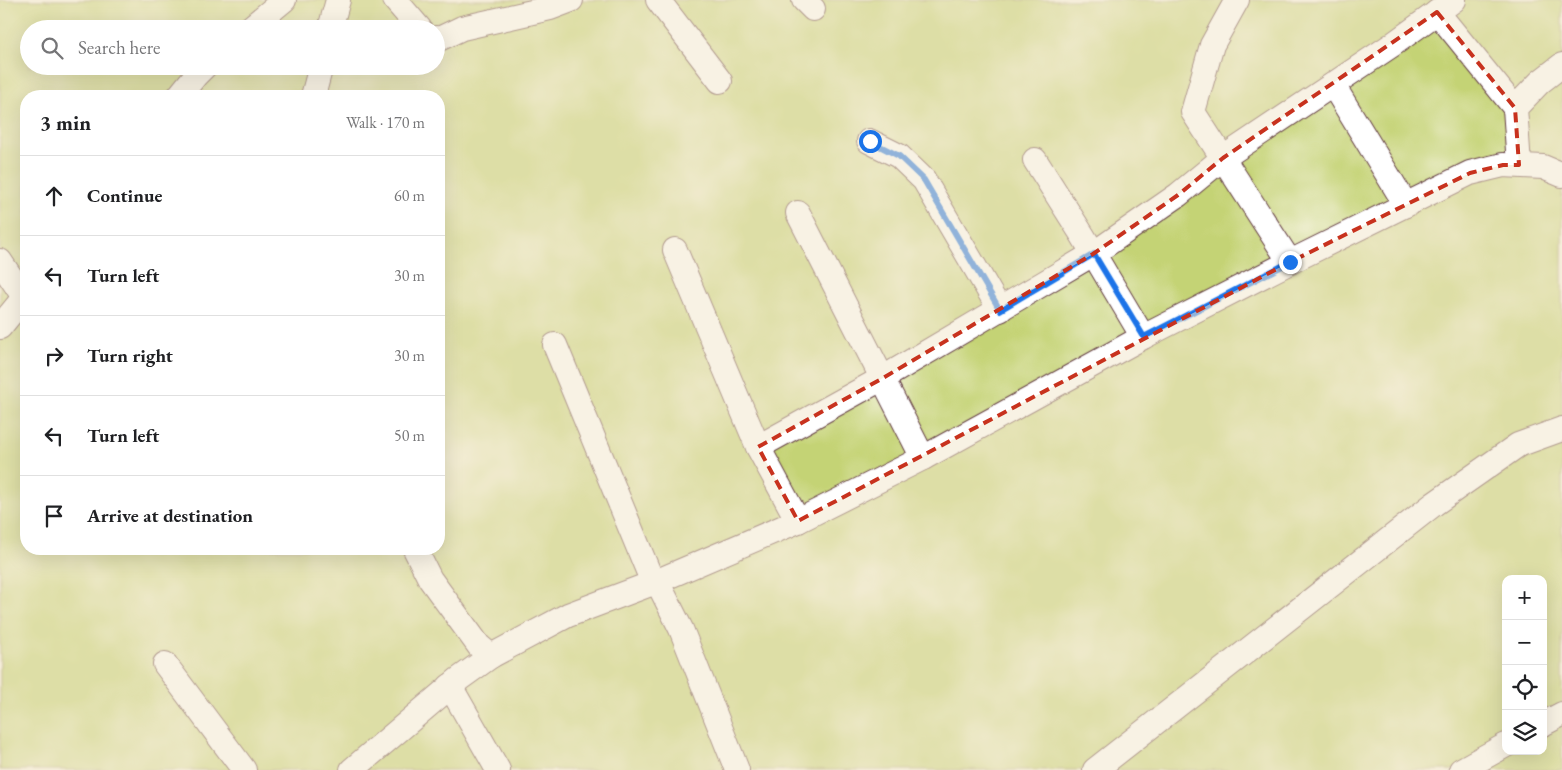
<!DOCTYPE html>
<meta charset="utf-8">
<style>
:root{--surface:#fff;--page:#f6f6f6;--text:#202124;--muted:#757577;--line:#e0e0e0}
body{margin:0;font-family:"EB Garamond",serif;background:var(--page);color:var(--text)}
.controls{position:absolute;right:15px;bottom:15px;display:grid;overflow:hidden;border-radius:10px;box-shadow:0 5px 20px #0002}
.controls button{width:45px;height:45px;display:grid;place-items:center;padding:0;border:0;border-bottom:1px solid var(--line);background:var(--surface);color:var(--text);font:25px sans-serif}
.stop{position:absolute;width:15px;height:15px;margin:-11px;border:4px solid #1a73e8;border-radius:50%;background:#fff}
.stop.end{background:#1a73e8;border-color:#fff;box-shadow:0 1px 5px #0008}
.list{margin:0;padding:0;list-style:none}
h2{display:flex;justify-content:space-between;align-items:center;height:65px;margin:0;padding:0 20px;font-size:21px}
h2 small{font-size:16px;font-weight:400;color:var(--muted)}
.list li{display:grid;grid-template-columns:32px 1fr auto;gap:15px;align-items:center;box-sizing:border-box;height:80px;padding:0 20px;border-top:1px solid var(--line)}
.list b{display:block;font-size:19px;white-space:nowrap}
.list em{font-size:16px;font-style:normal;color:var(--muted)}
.icon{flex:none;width:28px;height:28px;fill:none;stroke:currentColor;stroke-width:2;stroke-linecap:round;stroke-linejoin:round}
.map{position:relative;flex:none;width:1562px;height:770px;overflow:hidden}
.search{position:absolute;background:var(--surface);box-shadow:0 5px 20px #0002;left:20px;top:20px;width:425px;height:55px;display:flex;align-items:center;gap:12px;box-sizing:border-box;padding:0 18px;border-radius:28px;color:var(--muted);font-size:19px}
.panel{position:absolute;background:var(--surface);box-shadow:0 5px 20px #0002;left:20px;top:90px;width:425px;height:465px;border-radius:20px}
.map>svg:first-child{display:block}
.green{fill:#c4d375;stroke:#877950;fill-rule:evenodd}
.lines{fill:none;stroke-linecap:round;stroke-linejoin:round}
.street-casing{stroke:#633d43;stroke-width:26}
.street{stroke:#fff;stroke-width:24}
.route{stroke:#1a73e8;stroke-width:6}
.marked{fill:none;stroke:#c8321e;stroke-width:4;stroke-dasharray:10 6;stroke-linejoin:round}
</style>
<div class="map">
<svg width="1562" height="770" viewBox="0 0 1562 770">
<rect width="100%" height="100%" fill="#fbf7ec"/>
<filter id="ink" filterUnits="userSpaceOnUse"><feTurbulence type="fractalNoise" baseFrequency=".02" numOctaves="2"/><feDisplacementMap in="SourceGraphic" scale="10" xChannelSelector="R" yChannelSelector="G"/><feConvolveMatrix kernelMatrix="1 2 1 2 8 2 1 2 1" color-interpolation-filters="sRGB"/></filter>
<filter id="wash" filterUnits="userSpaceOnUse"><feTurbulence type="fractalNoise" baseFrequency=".0096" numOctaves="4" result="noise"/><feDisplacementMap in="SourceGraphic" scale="20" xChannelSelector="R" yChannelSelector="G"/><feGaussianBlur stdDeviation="1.12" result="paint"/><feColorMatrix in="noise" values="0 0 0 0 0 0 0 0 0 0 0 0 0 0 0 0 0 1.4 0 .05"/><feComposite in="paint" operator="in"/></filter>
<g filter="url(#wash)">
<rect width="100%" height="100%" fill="#f2e8ce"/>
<path class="green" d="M 0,0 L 1562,0 L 1562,770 L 0,770 ZM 29,29 L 436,29 L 436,66 L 29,66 ZM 26,96 L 439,96 L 439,549 L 26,549 ZM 1506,579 L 1543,579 L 1543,751 L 1506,751 Z"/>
</g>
<g filter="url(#ink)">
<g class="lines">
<defs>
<g id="street">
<polyline points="395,0 420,29"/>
<polyline points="658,0 720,81"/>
<polyline points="804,0 813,9"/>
<polyline points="1237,0 1212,45 1193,112 1290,262"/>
<polyline points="1437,12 1515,108"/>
<polyline points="249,29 284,0"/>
<polyline points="330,29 338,0"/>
<polyline points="436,38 439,39 462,28 550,8 571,0"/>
<polyline points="1333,85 1406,205"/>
<polyline points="179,96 196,75 205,66"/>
<polyline points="313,96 321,66"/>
<polyline points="869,141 899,156 924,180 1000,310"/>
<polyline points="1035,160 1083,236 1143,337"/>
<polyline points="1519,165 1515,108 1540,82 1562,65"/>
<polyline points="798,213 923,458"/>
<polyline points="675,250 758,447 798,521"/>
<polyline points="0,261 24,297"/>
<polyline points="0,327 26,295"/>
<polyline points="555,345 653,583"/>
<polyline points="758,447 883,378 1093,254 1178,195 1223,158 1392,45 1454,0"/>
<polyline points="415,549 430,579 479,646 491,656"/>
<polyline points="657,581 681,629 737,770"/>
<polyline points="165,664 244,770"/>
<polyline points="450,686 498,770"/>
<polyline points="1543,724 1562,714"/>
<polyline points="352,770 459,679 491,656 568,615 653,583 798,521 923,458 1143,337 1290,262 1470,173 1503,165 1543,167 1562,175"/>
<polyline points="1095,770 1434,504 1518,445 1562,429"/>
<polyline points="1461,770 1506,745"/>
</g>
</defs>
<use href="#street" class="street-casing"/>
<use href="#street" class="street"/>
</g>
</g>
<g class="lines" filter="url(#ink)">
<polyline class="route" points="870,141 899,156 924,180 1000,310 1094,254 1144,337 1290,262"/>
</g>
<path d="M0 0H1562V770H0ZM 1437,12 L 1515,108 L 1519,165 L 1503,165 L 1470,173 L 1290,262 L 798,521 L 758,447 L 883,378 L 1093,254 L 1178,195 L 1223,158 Z" fill="#f2e8ce" fill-opacity=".55" fill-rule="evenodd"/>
<path class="marked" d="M 1437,12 L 1515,108 L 1519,165 L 1503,165 L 1470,173 L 1290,262 L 798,521 L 758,447 L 883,378 L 1093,254 L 1178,195 L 1223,158 Z"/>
</svg>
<div class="controls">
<button>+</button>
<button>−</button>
<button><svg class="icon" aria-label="locate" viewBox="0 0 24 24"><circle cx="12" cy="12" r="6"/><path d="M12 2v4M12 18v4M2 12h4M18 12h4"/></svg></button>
<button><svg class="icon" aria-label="layers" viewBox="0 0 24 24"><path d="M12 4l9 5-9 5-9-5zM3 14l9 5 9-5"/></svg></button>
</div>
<div class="stop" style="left:870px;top:141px"></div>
<div class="stop end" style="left:1290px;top:262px"></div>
<div class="search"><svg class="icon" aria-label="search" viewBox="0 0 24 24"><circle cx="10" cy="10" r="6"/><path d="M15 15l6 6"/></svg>Search here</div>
<section class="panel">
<h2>3 min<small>Walk · 170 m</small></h2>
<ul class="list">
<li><svg class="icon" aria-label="ahead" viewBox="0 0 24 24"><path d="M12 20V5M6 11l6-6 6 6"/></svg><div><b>Continue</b></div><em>60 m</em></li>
<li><svg class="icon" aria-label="left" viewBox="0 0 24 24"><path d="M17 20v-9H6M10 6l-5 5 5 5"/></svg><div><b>Turn left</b></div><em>30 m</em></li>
<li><svg class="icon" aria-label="right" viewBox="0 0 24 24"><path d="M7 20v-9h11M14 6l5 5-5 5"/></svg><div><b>Turn right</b></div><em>30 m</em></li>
<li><svg class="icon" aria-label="left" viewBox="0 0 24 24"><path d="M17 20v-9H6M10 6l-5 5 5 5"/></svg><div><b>Turn left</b></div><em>50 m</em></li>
<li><svg class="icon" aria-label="arrive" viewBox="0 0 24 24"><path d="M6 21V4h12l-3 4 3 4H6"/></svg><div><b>Arrive at destination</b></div></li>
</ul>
</section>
</div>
